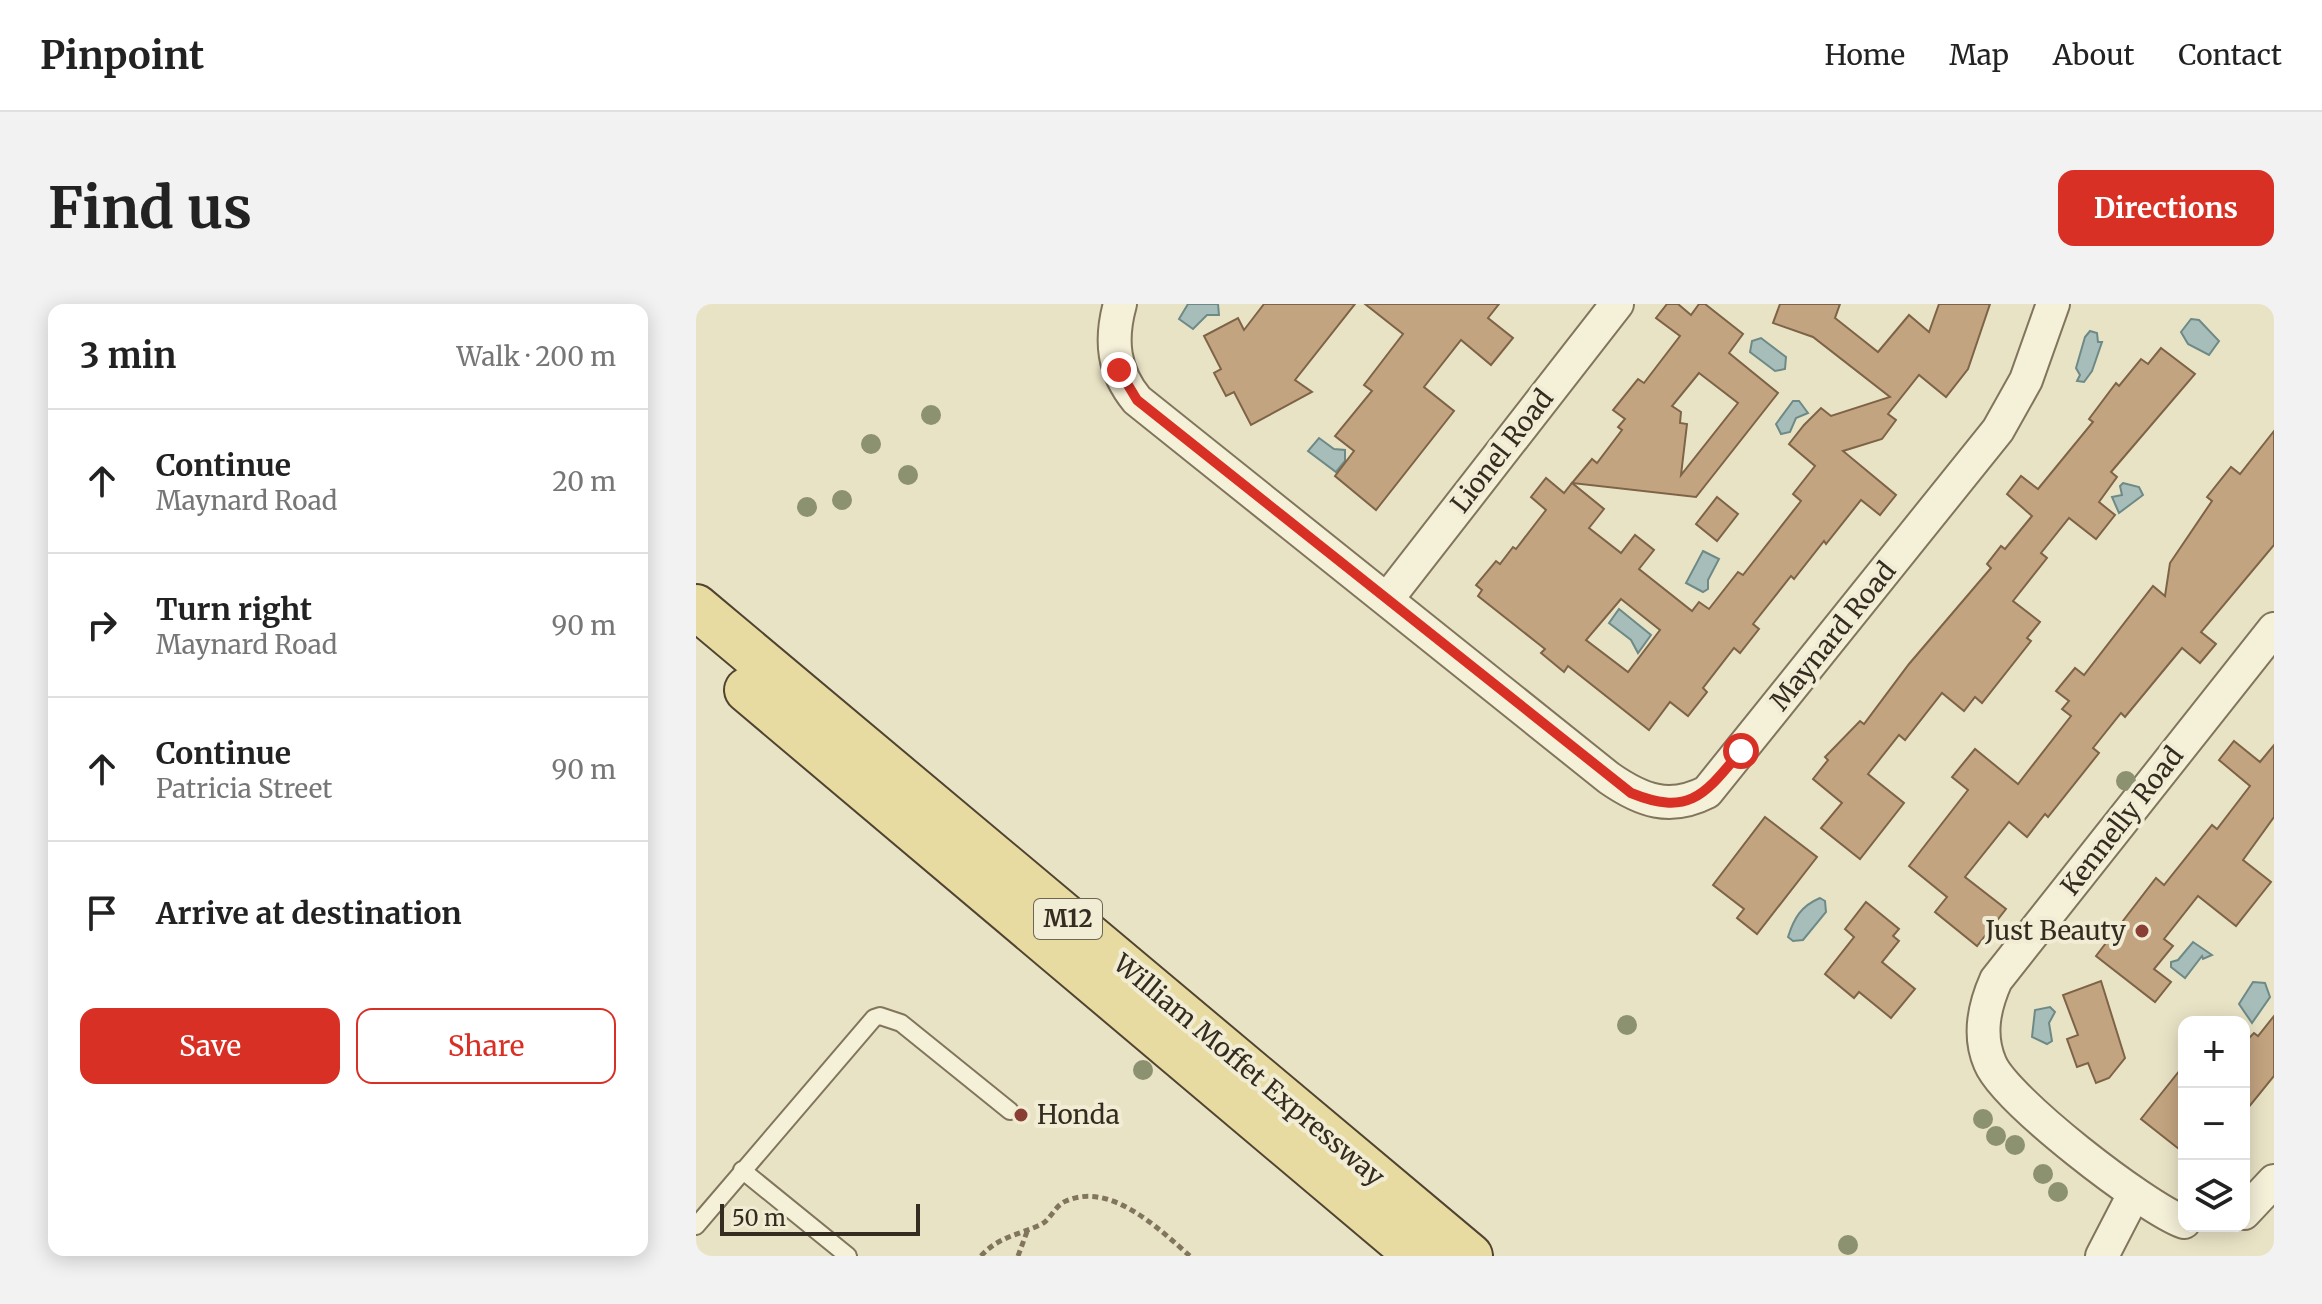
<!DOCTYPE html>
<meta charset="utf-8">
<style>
:root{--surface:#fff;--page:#f2f2f2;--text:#222;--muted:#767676;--line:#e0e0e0;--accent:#d93025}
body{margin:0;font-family:Merriweather,serif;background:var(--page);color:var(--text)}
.controls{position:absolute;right:24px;bottom:24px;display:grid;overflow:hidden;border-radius:16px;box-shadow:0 4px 20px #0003}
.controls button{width:72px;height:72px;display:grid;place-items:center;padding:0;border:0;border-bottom:2px solid var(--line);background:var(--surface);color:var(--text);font:40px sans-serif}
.scale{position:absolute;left:24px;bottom:20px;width:200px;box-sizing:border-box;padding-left:8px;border:4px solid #342c20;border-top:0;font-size:22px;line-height:28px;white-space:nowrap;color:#342c20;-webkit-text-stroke:6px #f1ecd4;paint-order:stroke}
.stop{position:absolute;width:24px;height:24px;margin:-18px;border:6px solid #d93025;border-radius:50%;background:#fff}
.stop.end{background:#d93025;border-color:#fff;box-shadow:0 2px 8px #0008}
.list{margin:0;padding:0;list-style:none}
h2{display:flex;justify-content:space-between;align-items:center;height:104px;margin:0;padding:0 32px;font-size:34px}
h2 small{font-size:26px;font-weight:400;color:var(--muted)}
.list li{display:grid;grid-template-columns:52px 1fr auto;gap:24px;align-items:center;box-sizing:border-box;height:144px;padding:0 32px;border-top:2px solid var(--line)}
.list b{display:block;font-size:30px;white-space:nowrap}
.list p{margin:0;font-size:26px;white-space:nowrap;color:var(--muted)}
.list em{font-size:26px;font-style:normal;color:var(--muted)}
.actions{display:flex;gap:16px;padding:24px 32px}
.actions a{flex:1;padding:18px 0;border:2px solid var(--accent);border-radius:16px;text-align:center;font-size:28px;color:var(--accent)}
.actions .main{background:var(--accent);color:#fff}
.icon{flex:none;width:44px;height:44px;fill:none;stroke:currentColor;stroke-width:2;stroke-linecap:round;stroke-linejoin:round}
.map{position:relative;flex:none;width:1578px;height:952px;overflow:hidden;border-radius:16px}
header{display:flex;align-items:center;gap:48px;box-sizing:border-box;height:112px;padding:0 40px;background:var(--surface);border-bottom:2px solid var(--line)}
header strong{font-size:38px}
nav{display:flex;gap:44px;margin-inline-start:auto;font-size:28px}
.intro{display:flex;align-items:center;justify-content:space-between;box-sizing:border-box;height:192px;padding:0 48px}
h1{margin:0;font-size:56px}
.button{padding:20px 36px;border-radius:16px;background:var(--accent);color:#fff;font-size:28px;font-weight:700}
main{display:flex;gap:48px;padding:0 48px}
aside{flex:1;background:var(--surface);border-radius:16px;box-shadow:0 4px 20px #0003}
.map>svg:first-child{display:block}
.water{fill:#a6bdb9;stroke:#6e8a87;stroke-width:2}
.building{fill:#c3a480;stroke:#7e6346;stroke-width:2;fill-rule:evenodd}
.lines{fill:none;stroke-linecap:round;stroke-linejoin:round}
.service-casing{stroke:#82755d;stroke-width:20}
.minor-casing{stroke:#82755d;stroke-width:36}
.primary-casing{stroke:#504431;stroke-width:48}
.path{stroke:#82755d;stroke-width:5;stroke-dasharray:6 4;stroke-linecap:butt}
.service{stroke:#f5f0d8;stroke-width:16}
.minor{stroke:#f5f0d8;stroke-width:32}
.primary{stroke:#e8dba2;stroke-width:44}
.tree{fill:#8c9170}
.route{stroke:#d93025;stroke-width:10}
.poi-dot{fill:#8a3f34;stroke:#f1ecd4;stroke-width:3}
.labels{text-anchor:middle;stroke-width:8;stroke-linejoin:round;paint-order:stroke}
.shield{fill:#f1ecd4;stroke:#6d6656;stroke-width:2}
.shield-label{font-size:24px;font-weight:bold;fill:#342c20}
.street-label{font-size:26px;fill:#342c20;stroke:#f1ecd4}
.poi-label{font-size:26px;fill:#342c20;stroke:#f1ecd4;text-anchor:end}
</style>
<header>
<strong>Pinpoint</strong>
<nav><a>Home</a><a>Map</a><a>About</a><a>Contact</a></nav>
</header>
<div class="intro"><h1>Find us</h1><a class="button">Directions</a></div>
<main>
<aside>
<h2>3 min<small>Walk · 200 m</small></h2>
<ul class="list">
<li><svg class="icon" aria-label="ahead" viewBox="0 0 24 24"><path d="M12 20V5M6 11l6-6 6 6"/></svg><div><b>Continue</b><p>Maynard Road</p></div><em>20 m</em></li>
<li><svg class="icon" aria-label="right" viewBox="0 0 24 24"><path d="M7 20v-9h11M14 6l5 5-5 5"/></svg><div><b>Turn right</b><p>Maynard Road</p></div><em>90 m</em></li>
<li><svg class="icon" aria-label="ahead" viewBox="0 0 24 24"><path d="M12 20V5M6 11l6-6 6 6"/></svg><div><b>Continue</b><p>Patricia Street</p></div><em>90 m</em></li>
<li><svg class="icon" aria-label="arrive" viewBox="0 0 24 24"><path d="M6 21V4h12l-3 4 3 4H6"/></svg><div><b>Arrive at destination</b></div></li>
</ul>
<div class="actions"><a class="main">Save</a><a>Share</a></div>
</aside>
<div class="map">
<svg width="1578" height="952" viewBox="0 0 1578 952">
<rect width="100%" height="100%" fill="#e9e3c6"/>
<g class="water">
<polygon points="492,0 522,0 523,11 511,11 497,25 483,15"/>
<polygon points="1495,15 1503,16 1523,37 1513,51 1492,40 1485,28"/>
<polygon points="1394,27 1401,29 1402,38 1406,38 1396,67 1388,78 1381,77 1384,71 1380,64 1389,33"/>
<polygon points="1065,34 1090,53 1089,65 1079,67 1054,48 1056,37"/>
<polygon points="1097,97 1103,97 1112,109 1100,114 1094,128 1085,130 1080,120"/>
<polygon points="623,134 638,145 649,146 649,157 640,168 612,147"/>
<polygon points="1427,179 1443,183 1447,191 1423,209 1416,193 1426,191 1424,182"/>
<polygon points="1007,247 1023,255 1012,276 1012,285 1007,288 990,279"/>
<polygon points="923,305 955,331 942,349 935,336 913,319"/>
<path d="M 1124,594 L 1129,597 L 1130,608 L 1107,636 L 1097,637 L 1092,633 C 1098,614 1105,602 1124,594 Z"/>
<polygon points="1497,638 1516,651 1507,655 1506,652 1489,674 1475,663 1475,658 1482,656"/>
<polygon points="1557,678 1569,679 1574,693 1556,719 1543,700"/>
<polygon points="1354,703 1359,708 1353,719 1356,737 1351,740 1336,733 1339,706"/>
</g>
<g class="building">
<polygon points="568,0 659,0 599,76 616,88 555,121 538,88 530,92 518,69 525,65 508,32 542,14 548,26"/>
<polygon points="669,0 803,0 792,14 817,34 795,61 765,36 728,83 758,107 680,206 639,172 658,147 639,132 676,87 668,81 707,30"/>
<path d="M 971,0 L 982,0 L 995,11 L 1003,0 L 1009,0 L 1047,30 L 1033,49 L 1082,89 L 1000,193 L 876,179 L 896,155 L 901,159 L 926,126 L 922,123 L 929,115 L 917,106 L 942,75 L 948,79 L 984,32 L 960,14 ZM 1003,69 L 1042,99 L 985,171 L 991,120 L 984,119 L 985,108 L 976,102 Z"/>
<path d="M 1084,0 L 1144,0 L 1139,14 L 1182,48 L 1213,11 L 1233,28 L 1243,0 L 1294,0 L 1272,65 L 1250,93 L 1223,71 L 1192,110 L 1200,116 L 1186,135 L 1147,147 L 1200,191 L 1184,211 L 1165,196 L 1130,240 L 1128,237 L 1098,275 L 1095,272 L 1057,320 L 1063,325 L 1044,349 L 1038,344 L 1007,384 L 1011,388 L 992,412 L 974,398 L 953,426 L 872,362 L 868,368 L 845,349 L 849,345 L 782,292 L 786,286 L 780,281 L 800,257 L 804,260 L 817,243 L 820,245 L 850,206 L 835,193 L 850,174 L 868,189 L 876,179 L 908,205 L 893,224 L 925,249 L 939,231 L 958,246 L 943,265 L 996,307 L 1003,298 L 1013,305 L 1042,268 L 1047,271 L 1105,197 L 1097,190 L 1119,162 L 1093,140 L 1108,121 L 1125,104 L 1135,112 L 1194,93 L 1117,33 L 1077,19 ZM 925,295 L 964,326 L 932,368 L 890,336 Z"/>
<polygon points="1465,44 1499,70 1415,168 1421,173 1403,198 1419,211 1400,235 1373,214 1345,249 1351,254 1317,297 1344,318 1331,334 1335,337 1286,399 1279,393 1268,407 1246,389 1209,436 1203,431 1172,470 1208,499 1164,555 1125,524 1146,499 1117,475 1132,456 1129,453 1164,417 1168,420 1213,360 1295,264 1291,260 1305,242 1309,245 1336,212 1311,190 1325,172 1342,185 1397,118 1393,115 1420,79 1423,82 1445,55 1452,60"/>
<polygon points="1578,127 1578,241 1505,328 1520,340 1504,359 1486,344 1429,413 1425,409 1397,444 1403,449 1352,513 1349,510 1331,533 1313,518 1269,573 1310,605 1281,642 1239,608 1251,593 1213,562 1272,486 1256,473 1279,445 1322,480 1375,412 1366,405 1373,397 1360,387 1379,364 1388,371 1457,282 1469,292 1474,259 1516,197 1511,193 1535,163 1544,170"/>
<polygon points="1021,193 1042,210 1021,237 1000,220"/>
<polygon points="1538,437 1564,458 1578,441 1578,513 1547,556 1575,578 1540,622 1502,592 1468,635 1477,642 1458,665 1475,678 1459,698 1400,652 1460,574 1468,581 1516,521 1521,525 1554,482 1523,456"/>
<polygon points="1069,513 1121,553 1061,630 1041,614 1048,605 1017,581"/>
<polygon points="1170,598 1203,625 1197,632 1203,637 1186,658 1219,685 1195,714 1163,688 1158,694 1129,670 1158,633 1149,625"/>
<polygon points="1405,677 1429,754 1413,774 1400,779 1392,759 1381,763 1371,735 1382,731 1367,691"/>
<polygon points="1578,712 1578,772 1548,809 1548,739 1558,729 1562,732"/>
<polygon points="1488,761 1488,849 1445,815"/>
</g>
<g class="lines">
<defs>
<g id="service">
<polyline points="46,866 152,952"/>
<polyline points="0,922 178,714 184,712 205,719 314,807"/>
</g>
<g id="minor">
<path d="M 424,0 C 414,36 417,67 441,96 L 913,474 C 946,497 974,507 1011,488 L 1302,126 L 1330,76 L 1357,0"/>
<polyline points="692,294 921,0"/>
<polyline points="1548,909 1578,877"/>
<path d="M 1488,918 C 1449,904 1309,796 1294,759 C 1282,731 1288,703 1300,676 L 1578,325"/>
<polyline points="1406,952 1437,892"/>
</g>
<g id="primary">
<polyline points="0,303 774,952"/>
<polyline points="51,386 722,952"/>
</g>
</defs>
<use href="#service" class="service-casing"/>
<use href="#minor" class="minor-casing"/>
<use href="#primary" class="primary-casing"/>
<g class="path">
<path d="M 285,952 C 302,933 322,931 344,921 C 355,916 358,902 370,897 C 415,877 464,926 494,952"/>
<polyline points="322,952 332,925"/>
</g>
<use href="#service" class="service"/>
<use href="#minor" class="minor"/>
<use href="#primary" class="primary"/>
</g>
<g class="tree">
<circle cx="235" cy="111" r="10"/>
<circle cx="175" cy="140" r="10"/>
<circle cx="212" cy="171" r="10"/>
<circle cx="146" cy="196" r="10"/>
<circle cx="111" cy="203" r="10"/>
<circle cx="1430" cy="477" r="10"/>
<circle cx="931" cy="721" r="10"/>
<circle cx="447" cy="766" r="10"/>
<circle cx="1287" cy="815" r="10"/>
<circle cx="1300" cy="832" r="10"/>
<circle cx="1319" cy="841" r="10"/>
<circle cx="1347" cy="870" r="10"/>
<circle cx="1362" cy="888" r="10"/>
<circle cx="1152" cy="941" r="10"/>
</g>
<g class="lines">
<path class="route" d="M 423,66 L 441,96 L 935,489 C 994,513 1009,490 1045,447"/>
</g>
<g class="poi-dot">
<circle cx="1446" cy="627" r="8"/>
<circle cx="325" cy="811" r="8"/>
</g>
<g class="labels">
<rect class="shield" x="338" y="595" width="68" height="40" rx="6"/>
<g class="shield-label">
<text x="372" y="623">M12</text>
</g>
<g class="street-label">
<text transform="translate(806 147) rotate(-52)" y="9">Lionel Road</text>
<text transform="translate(1137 332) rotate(-51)" y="9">Maynard Road</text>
<text transform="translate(1426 517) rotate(-52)" y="9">Kennelly Road</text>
<text transform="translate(553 766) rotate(40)" y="9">William Moffet Expressway</text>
</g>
<g class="poi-label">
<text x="1430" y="636">Just Beauty</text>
<text x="341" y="820" text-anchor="start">Honda</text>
</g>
</g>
</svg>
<div class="controls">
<button>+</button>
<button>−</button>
<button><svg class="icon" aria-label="layers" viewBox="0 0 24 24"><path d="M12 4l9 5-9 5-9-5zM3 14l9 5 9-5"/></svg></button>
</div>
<div class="scale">50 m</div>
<div class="stop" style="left:1045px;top:447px"></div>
<div class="stop end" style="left:423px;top:66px"></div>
</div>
</main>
